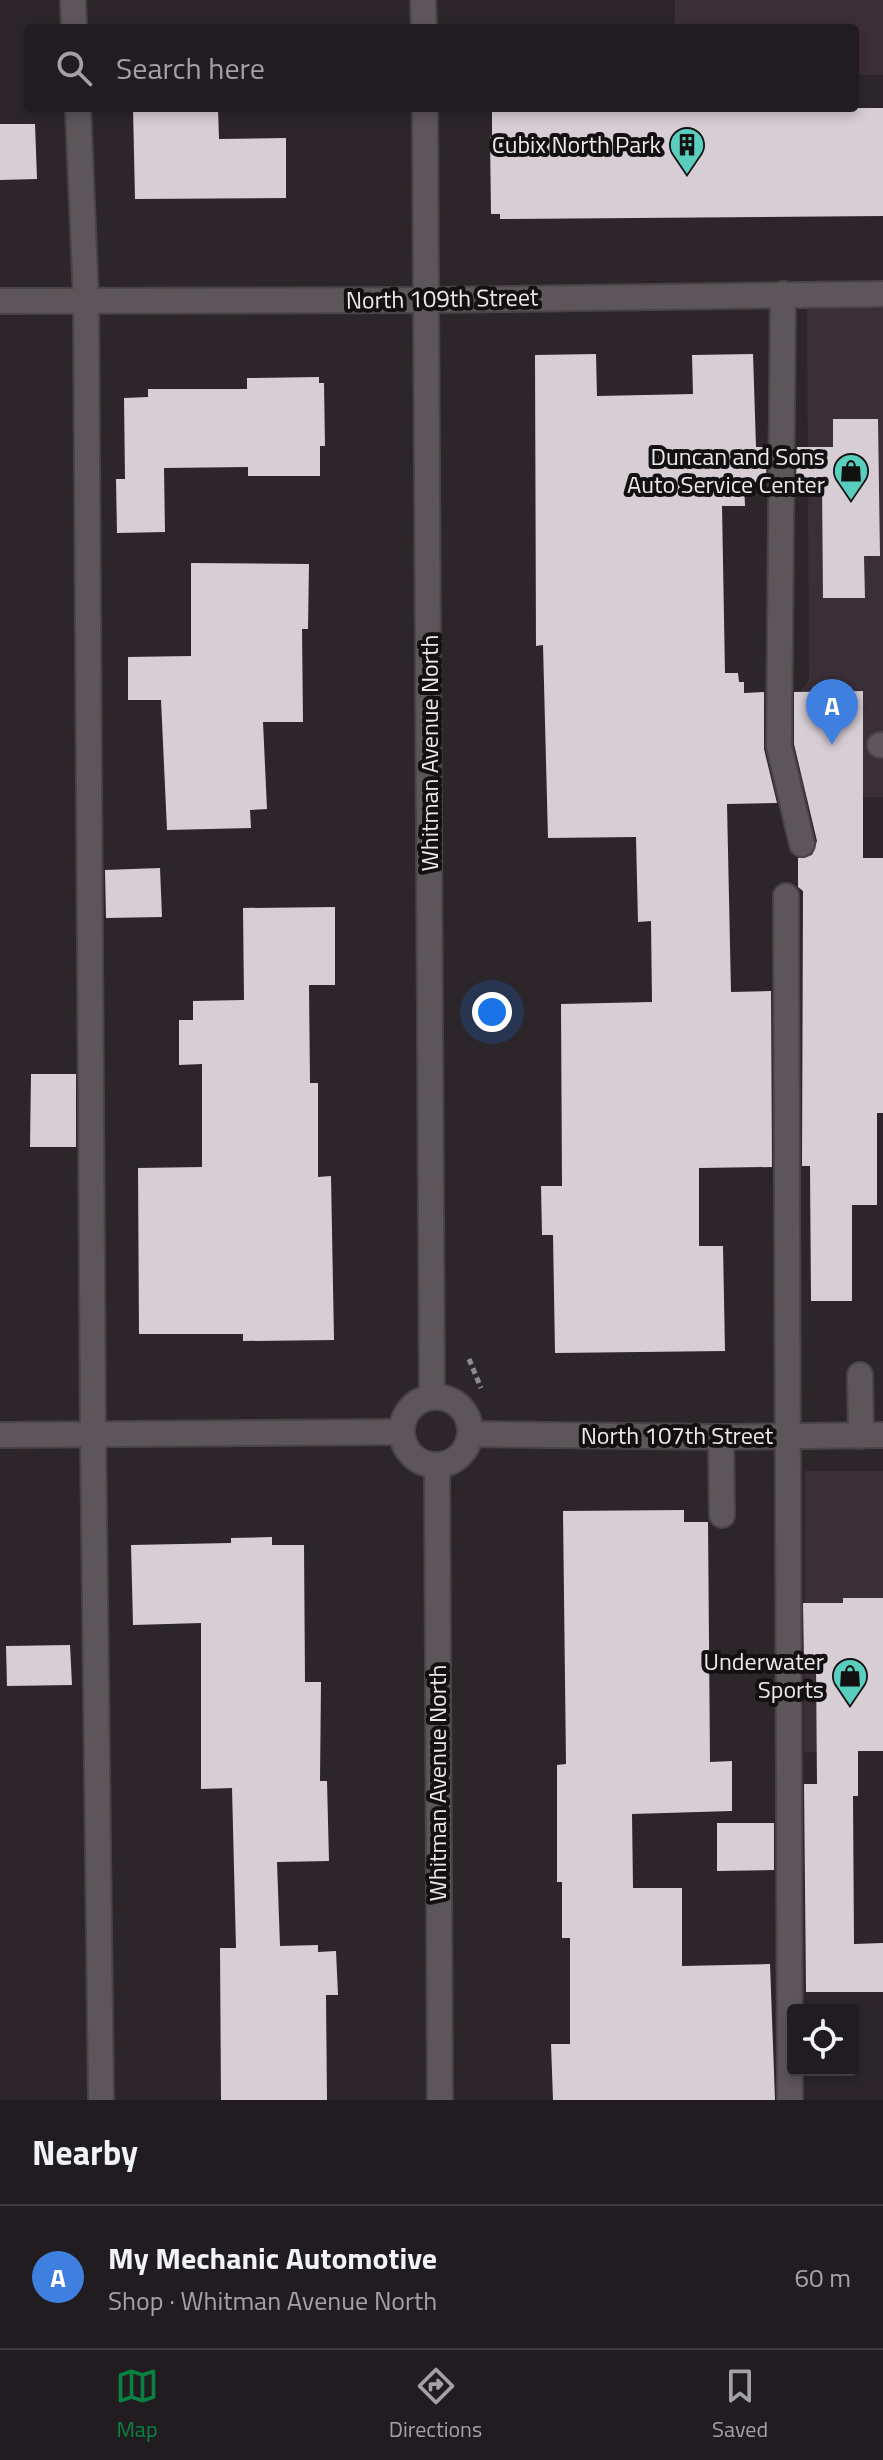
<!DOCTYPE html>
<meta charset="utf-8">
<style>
:root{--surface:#211c20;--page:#292529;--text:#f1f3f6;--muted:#a2a1a5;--line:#3e3a3e;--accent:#0b8043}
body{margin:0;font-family:"Titillium Web",sans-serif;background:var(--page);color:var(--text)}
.controls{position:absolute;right:24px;bottom:24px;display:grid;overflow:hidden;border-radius:8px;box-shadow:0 4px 12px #0003}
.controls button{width:72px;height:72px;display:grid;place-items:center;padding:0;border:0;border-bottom:2px solid var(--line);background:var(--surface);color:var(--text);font:40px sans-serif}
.you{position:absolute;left:492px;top:1012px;width:28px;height:28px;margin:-20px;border:6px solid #fff;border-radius:50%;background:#1a73e8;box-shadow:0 0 0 12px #1a73e833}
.badge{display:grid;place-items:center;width:52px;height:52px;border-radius:50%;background:var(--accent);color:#fff;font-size:26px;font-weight:700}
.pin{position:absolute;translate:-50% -66px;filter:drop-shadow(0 2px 4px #0008)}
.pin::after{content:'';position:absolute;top:42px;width:28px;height:24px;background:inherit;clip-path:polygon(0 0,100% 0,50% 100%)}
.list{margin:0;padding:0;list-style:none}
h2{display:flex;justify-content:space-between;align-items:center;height:104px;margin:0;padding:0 32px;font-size:34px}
h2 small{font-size:26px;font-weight:400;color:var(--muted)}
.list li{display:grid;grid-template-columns:52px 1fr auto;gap:24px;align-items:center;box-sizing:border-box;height:144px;padding:0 32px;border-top:2px solid var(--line)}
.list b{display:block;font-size:30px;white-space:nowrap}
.list p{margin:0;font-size:26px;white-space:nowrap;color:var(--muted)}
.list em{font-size:26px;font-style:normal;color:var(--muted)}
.icon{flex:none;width:44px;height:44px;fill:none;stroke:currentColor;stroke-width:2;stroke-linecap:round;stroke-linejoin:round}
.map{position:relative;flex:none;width:883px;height:2100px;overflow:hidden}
.search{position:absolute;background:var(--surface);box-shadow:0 4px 12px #0003;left:24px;right:24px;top:24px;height:88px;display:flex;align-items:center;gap:20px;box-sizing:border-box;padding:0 28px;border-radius:8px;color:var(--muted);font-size:30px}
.sheet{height:248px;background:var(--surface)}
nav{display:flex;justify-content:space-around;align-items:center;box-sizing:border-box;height:112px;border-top:2px solid var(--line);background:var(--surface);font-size:22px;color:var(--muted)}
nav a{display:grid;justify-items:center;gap:4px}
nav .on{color:var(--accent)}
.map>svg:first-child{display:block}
.built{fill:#3a2e37}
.building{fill:#d7ced5}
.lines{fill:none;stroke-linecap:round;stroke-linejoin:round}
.lane-casing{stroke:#494347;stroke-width:28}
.street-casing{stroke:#494347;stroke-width:28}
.path{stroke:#908b8f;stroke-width:5;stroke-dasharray:6 4;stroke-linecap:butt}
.lane{stroke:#5c555a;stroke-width:24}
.street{stroke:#5c555a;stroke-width:24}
.labels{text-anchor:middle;stroke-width:8;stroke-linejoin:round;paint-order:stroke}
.poi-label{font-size:24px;fill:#ece8eb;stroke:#131012;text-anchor:end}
.street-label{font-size:24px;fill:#ece8eb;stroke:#131012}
</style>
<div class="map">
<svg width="883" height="2100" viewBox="0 0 883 2100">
<rect width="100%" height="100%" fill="#2c262b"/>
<g class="built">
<polygon points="675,0 883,0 883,75 855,75 855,28 675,28"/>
<polygon points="807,306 883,307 883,797 800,797 800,692 809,679"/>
<polygon points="805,1471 883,1471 883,1751 804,1752"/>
</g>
<g class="building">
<polygon points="133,108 218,108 219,139 286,138 286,198 135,199"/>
<polygon points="497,108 883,108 883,216 500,219 500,214 491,214 490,137 492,137 492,111 497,111"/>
<polygon points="0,124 35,124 37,179 0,180"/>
<polygon points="596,354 597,396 693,394 692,355 753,354 756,447 767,447 766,482 744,482 745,506 722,506 725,673 738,673 739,682 744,682 744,693 764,692 764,749 777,803 727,804 731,992 771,991 772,1167 699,1168 699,1246 723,1246 725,1351 555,1353 553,1235 542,1235 541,1186 562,1186 561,1004 652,1002 651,921 638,922 636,837 548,838 543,645 536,646 535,355"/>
<polygon points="319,377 319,383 324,383 325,446 320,446 320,476 248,476 248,467 164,468 165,532 117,533 116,479 125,479 124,398 148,397 148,389 247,389 247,378"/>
<polygon points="833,419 878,419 880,556 864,556 865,598 823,598 822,482 796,482 797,447 833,447"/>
<polygon points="191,563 309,564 308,629 302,629 303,722 263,722 267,809 250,810 251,828 167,830 161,700 128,700 128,657 191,656"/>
<polygon points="863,691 863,858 883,858 883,1113 877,1113 877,1205 852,1205 852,1301 811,1301 810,1166 802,1166 803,891 798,887 798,858 812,855 817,841 794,744 794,692"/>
<polygon points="160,868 162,917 106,918 105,870"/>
<polygon points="335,907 335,985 309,985 310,1083 318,1083 318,1177 331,1176 334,1340 243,1341 243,1334 139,1334 138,1168 202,1167 202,1064 179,1065 179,1020 193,1020 193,1001 244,1000 243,908"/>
<polygon points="31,1074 76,1074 76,1147 30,1147"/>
<polygon points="684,1510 684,1522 708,1522 710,1762 732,1761 732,1811 632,1814 633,1888 682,1888 682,1966 770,1964 775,2100 553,2100 551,2044 570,2044 570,1938 562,1938 562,1882 557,1882 557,1765 566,1764 563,1511"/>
<polygon points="272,1537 272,1545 304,1545 305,1682 321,1682 320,1781 327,1781 329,1861 277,1862 280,1946 318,1945 318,1952 336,1951 338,1995 326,1995 327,2100 221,2100 220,1948 236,1948 232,1788 201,1789 201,1623 133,1625 131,1545 231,1543 231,1538"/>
<polygon points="843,1598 883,1598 883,1751 858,1751 858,1796 853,1796 854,1944 883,1943 883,1992 806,1992 804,1784 817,1784 816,1663 804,1663 803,1603 843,1603"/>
<polygon points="70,1645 72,1685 7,1686 6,1646"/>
<polygon points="717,1823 774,1823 774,1870 717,1871"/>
</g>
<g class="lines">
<defs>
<g id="lane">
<polyline points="73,0 74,28"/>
<polyline points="78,108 86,300 93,1435 101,2100"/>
<polyline points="783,294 779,746 802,844"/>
<polyline points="880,745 883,745"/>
<polyline points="786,896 790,2100"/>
<polyline points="860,1375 861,1436"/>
<polyline points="721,1437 722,1515"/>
</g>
<g id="street">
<polyline points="423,0 424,28"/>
<polyline points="425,108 432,1397"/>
<polyline points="0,301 428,300 883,294"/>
<circle cx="436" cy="1431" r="34"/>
<polyline points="471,1434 721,1437 883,1435"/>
<polyline points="0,1435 402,1432"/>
<polyline points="437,1465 440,2100"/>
</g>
</defs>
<use href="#lane" class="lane-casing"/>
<use href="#street" class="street-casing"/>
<polyline class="path" points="469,1359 481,1388"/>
<use href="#lane" class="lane"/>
<use href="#street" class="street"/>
</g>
<defs>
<symbol id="building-pin" viewBox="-11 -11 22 30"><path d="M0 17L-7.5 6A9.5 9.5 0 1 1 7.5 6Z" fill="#5acebe" stroke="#131012"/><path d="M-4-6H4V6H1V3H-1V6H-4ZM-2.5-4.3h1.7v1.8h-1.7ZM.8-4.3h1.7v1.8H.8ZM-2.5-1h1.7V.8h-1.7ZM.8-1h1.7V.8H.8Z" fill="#111"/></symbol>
<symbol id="shop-pin" viewBox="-11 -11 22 30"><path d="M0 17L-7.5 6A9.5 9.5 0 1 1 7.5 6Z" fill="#5acebe" stroke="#131012"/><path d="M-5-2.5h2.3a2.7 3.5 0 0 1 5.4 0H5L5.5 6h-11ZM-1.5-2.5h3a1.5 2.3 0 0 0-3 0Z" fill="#111"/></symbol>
</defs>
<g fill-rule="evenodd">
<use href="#building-pin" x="667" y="125" width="40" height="54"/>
<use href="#shop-pin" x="831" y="451" width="40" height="54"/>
<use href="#shop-pin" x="830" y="1656" width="40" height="54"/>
</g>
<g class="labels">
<g class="poi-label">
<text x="661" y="153">Cubix North Park</text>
<text x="825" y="465">Duncan and Sons<tspan x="825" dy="28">Auto Service Center</tspan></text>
<text x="824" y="1670">Underwater<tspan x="824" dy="28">Sports</tspan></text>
</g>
<g class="street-label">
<text transform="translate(442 299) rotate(-1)" y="8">North 109th Street</text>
<text transform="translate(430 753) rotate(-90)" y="8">Whitman Avenue North</text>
<text x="677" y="1444">North 107th Street</text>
<text transform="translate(438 1783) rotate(-90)" y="8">Whitman Avenue North</text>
</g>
</g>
</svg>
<div class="controls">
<button><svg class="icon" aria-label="locate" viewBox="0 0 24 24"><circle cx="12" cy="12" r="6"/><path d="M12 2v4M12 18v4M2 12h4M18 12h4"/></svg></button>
</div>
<div class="you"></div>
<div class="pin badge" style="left:832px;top:745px;background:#3f7fe0">A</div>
<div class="search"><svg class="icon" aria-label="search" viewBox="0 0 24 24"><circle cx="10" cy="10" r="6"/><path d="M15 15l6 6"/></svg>Search here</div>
</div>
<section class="sheet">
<h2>Nearby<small></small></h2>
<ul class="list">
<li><span class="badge" style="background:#3f7fe0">A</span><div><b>My Mechanic Automotive</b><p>Shop · Whitman Avenue North</p></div><em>60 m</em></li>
</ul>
</section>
<nav>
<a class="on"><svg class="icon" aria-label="map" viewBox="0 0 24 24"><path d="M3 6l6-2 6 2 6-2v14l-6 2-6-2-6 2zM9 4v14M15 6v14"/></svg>Map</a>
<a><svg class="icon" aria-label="directions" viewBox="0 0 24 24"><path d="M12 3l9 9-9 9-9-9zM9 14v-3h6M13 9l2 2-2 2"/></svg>Directions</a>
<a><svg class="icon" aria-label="saved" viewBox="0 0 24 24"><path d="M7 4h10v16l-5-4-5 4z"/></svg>Saved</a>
</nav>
